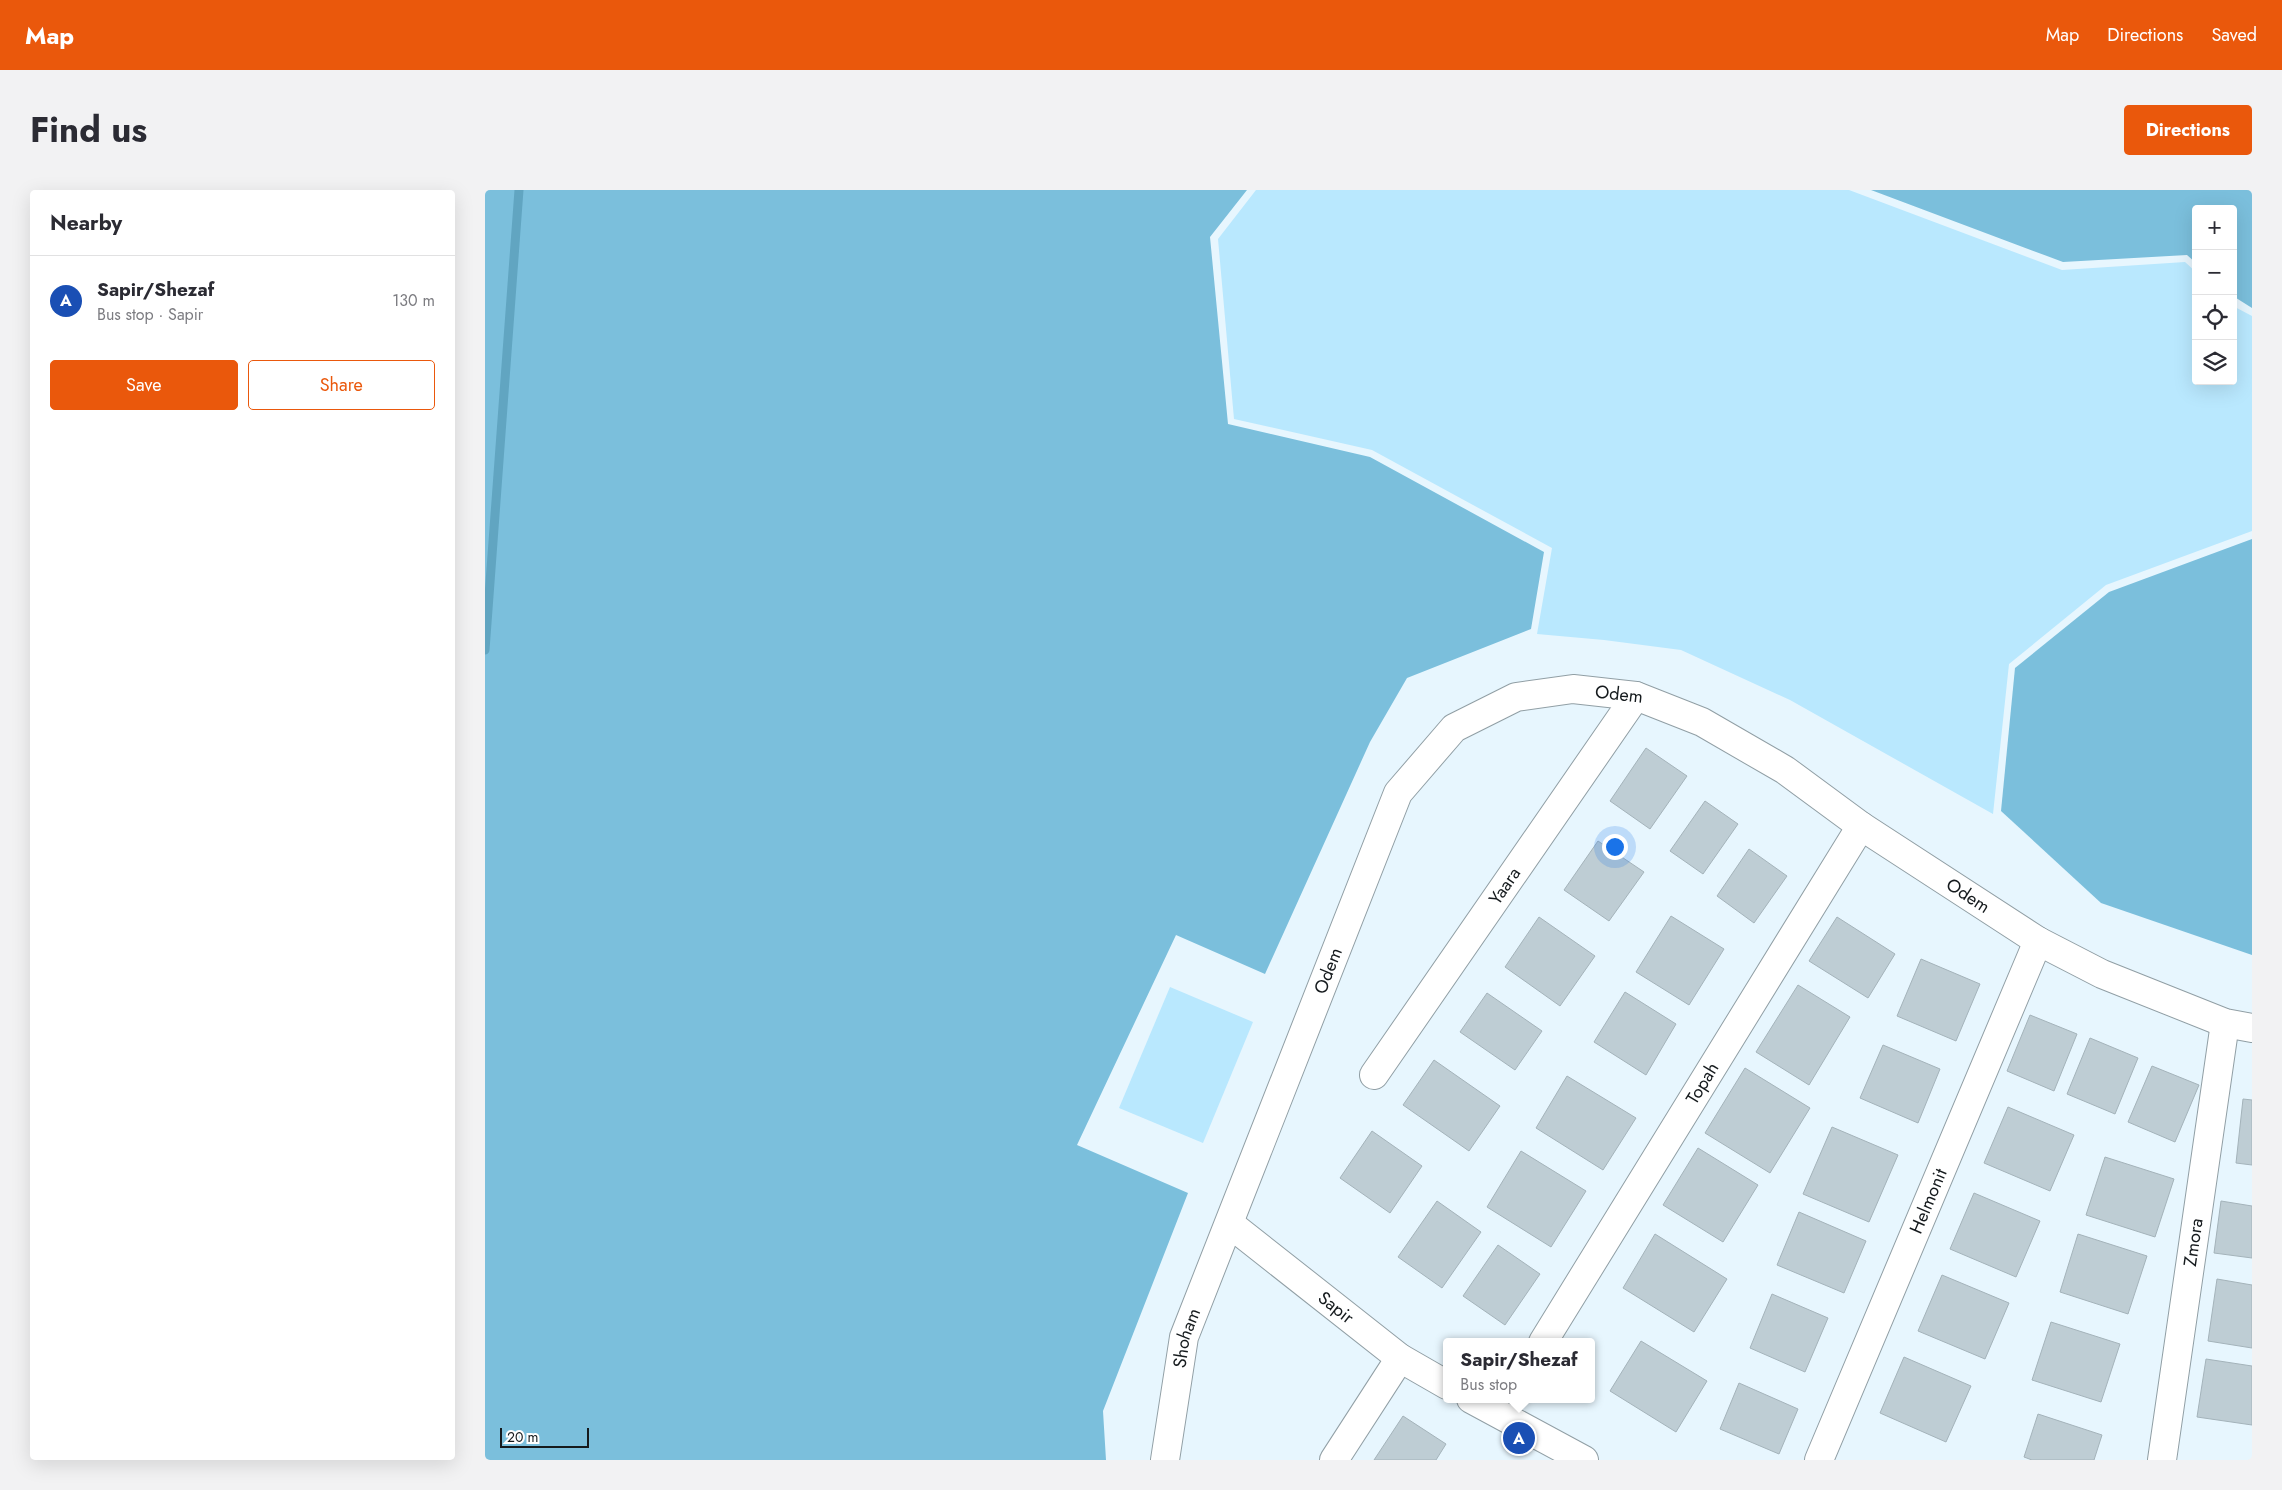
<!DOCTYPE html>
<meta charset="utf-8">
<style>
:root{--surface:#fff;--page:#f2f2f3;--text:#2b2b33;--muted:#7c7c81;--line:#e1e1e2;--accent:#ea580c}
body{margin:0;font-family:Jost,sans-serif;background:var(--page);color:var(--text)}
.controls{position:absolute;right:15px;top:15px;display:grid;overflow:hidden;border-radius:5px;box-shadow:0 5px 20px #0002}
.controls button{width:45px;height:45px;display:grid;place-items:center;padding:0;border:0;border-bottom:1px solid var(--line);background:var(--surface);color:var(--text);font:25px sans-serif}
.scale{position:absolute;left:15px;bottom:12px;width:89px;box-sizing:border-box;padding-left:5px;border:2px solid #151a1d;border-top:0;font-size:14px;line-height:18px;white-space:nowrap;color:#151a1d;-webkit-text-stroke:4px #fff;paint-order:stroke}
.you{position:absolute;left:1129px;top:656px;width:18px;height:18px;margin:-12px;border:4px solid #fff;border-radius:50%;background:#1a73e8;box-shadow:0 0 0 8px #1a73e833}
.badge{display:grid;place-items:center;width:32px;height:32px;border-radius:50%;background:var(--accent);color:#fff;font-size:16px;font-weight:700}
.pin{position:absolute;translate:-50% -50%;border:2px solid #fff;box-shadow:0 1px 5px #0006}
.popup{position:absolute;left:958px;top:1148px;width:152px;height:65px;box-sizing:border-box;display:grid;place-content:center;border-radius:5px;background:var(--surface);filter:drop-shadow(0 1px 4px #0005);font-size:16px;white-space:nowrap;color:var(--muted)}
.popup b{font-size:19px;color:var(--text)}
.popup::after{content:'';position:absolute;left:50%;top:100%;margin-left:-10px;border:10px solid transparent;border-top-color:var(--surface)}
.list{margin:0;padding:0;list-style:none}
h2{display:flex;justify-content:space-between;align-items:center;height:65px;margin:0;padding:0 20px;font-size:21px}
h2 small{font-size:16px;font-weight:400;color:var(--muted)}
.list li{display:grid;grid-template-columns:32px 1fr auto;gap:15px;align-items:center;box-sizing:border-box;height:90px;padding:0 20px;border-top:1px solid var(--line)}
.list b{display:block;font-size:19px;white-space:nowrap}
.list p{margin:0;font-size:16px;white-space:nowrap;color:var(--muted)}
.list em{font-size:16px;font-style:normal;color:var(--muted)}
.actions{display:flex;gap:10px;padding:15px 20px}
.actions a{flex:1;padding:11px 0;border:1px solid var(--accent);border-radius:5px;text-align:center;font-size:18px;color:var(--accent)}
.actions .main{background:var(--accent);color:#fff}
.icon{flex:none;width:28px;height:28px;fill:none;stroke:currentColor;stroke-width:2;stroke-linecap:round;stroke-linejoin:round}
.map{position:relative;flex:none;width:1767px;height:1270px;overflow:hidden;border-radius:5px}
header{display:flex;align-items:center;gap:30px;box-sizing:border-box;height:70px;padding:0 25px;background:var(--accent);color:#fff}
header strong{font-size:24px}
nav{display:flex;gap:28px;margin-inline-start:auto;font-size:18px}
.intro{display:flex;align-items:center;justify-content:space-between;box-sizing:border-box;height:120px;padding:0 30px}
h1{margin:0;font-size:35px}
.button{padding:12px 22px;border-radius:5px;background:var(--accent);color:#fff;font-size:18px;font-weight:700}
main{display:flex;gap:30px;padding:0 30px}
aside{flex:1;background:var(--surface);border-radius:5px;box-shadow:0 5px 20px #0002}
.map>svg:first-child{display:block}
.green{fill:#b9e8fe}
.forest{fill:#7bbfdc}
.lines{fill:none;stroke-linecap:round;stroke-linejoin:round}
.stream{stroke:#61a5c1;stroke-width:9}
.building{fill:#becdd4;stroke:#a4b3ba}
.minor-casing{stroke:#919fa5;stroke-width:30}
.tertiary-casing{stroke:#919fa5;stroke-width:30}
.minor{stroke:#fff;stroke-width:28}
.tertiary{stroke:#fff;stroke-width:28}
.labels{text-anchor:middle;stroke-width:5;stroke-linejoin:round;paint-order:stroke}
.street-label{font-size:18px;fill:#151a1d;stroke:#fff}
</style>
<header>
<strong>Map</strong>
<nav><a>Map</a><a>Directions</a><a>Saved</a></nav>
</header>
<div class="intro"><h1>Find us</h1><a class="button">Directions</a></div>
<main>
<aside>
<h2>Nearby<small></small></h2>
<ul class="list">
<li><span class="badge" style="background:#1a4fb4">A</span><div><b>Sapir/Shezaf</b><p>Bus stop · Sapir</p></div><em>130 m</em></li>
</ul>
<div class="actions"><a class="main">Save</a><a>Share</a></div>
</aside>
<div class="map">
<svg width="1767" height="1270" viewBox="0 0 1767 1270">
<rect width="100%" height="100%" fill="#e7f6fe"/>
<g class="green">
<polygon points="771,0 1364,0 1577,80 1700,72 1711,82 1711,191 1748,191 1748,116 1767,126 1767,341 1621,395 1524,474 1508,624 1305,510 1196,460 1119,450 1052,444 1067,358 887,260 749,229 733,49"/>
<polygon points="685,797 768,832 718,953 634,918"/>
</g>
<g class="forest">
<polygon points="0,0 762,0 725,47 743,234 885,267 1059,362 1046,439 922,488 885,552 780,784 691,745 592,955 703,1003 618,1221 621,1270 0,1270"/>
<polygon points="1386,0 1767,0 1767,118 1748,106 1748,19 1711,19 1711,73 1702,65 1578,72"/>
<polygon points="1767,349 1767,765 1616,713 1516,621 1530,478 1624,402"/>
</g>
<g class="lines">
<polyline class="stream" points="0,460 34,0"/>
</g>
<g class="building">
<polygon points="1161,558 1202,586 1165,639 1125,611"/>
<polygon points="1220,611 1253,634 1218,684 1185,661"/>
<polygon points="1113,651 1159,682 1124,731 1079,700"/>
<polygon points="1264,659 1302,686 1269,733 1232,706"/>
<polygon points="1186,726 1239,759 1204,815 1151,782"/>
<polygon points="1054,727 1110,766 1075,816 1020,777"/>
<polygon points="1352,727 1410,764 1383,808 1324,771"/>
<polygon points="1436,769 1495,794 1471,851 1412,826"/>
<polygon points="1313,795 1365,827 1324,895 1271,862"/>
<polygon points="1140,802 1191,834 1161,885 1109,852"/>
<polygon points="1002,803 1057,841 1030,880 975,842"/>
<polygon points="1545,825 1592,844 1569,901 1522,881"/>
<polygon points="1605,848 1653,868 1630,924 1582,904"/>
<polygon points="1398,855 1455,879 1433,933 1375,908"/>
<polygon points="949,870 1015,916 984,961 918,915"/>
<polygon points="1667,876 1714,895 1690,952 1643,932"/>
<polygon points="1260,878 1325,918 1285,983 1220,943"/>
<polygon points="1082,886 1151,928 1118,980 1051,938"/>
<polygon points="1758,909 1767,910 1767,975 1751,973"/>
<polygon points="1523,917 1589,945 1565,1001 1499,973"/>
<polygon points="1347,937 1413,965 1384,1032 1318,1004"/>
<polygon points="887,941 937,976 905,1023 855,988"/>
<polygon points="1213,958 1273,995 1238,1052 1178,1015"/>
<polygon points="1036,961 1101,1001 1066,1057 1002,1017"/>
<polygon points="1620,967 1689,989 1670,1047 1601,1025"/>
<polygon points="1489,1003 1555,1031 1531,1087 1465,1059"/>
<polygon points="952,1011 996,1042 957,1098 913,1067"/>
<polygon points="1736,1011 1767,1016 1767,1068 1729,1063"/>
<polygon points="1314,1022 1381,1051 1359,1103 1292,1075"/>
<polygon points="1170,1044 1242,1089 1209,1142 1138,1098"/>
<polygon points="1593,1044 1662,1066 1643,1124 1575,1102"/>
<polygon points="1013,1055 1055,1084 1020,1135 978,1106"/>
<polygon points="1457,1085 1524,1113 1500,1169 1433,1141"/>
<polygon points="1732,1089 1767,1095 1767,1158 1723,1151"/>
<polygon points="1287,1104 1343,1128 1320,1182 1265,1158"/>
<polygon points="1566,1132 1635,1154 1616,1212 1547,1190"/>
<polygon points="1156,1151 1222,1191 1191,1242 1125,1201"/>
<polygon points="1419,1167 1486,1196 1461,1252 1395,1223"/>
<polygon points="1721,1169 1767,1176 1767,1235 1712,1227"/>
<polygon points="1254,1193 1313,1219 1294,1264 1235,1239"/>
<polygon points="1553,1224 1617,1245 1609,1270 1547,1270 1539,1267"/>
<polygon points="918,1226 961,1254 951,1270 889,1270"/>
</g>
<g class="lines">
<defs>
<g id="minor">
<path id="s1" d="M 889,885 L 1151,506"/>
<path id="s2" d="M 1058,1152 L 1376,636"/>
<polyline points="849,1270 915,1168"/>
<path id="s3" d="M 1334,1270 L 1553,751"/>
<path id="s4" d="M 1677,1270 L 1740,833"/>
</g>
<g id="tertiary">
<path id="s5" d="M 745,1034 L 915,1168 L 962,1195"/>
<polyline points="986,1209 1099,1270"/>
<path id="s6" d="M 680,1270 L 699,1147 L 913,603 L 969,538 L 1031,507 L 1088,499 L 1151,506 L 1217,532 L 1300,580 L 1376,636 L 1553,751 L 1617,784 L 1740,833 L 1767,838"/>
</g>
</defs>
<use href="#minor" class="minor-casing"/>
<use href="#tertiary" class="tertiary-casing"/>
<use href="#minor" class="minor"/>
<use href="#tertiary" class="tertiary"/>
</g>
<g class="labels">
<g class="street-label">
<text dy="6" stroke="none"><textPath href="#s6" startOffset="968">Odem</textPath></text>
<text dy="6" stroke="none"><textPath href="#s1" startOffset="230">Yaara</textPath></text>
<text dy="6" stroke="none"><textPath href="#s6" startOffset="1374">Odem</textPath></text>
<text dy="6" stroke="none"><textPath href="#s6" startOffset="518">Odem</textPath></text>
<text dy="6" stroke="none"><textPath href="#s2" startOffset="304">Topah</textPath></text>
<text dy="6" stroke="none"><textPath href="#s3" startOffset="281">Helmonit</textPath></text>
<text dy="6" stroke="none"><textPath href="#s4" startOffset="220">Zmora</textPath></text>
<text dy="6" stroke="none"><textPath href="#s5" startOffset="135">Sapir</textPath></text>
<text dy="6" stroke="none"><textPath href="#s6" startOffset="124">Shoham</textPath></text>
</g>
</g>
</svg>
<div class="controls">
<button>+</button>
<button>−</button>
<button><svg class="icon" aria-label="locate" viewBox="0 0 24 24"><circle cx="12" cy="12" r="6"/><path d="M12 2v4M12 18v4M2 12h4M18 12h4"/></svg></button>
<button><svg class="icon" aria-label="layers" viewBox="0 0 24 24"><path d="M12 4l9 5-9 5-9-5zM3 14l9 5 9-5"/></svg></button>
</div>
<div class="scale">20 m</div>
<div class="you"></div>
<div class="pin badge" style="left:1034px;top:1248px;background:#1a4fb4">A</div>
<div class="popup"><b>Sapir/Shezaf</b>Bus stop</div>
</div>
</main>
